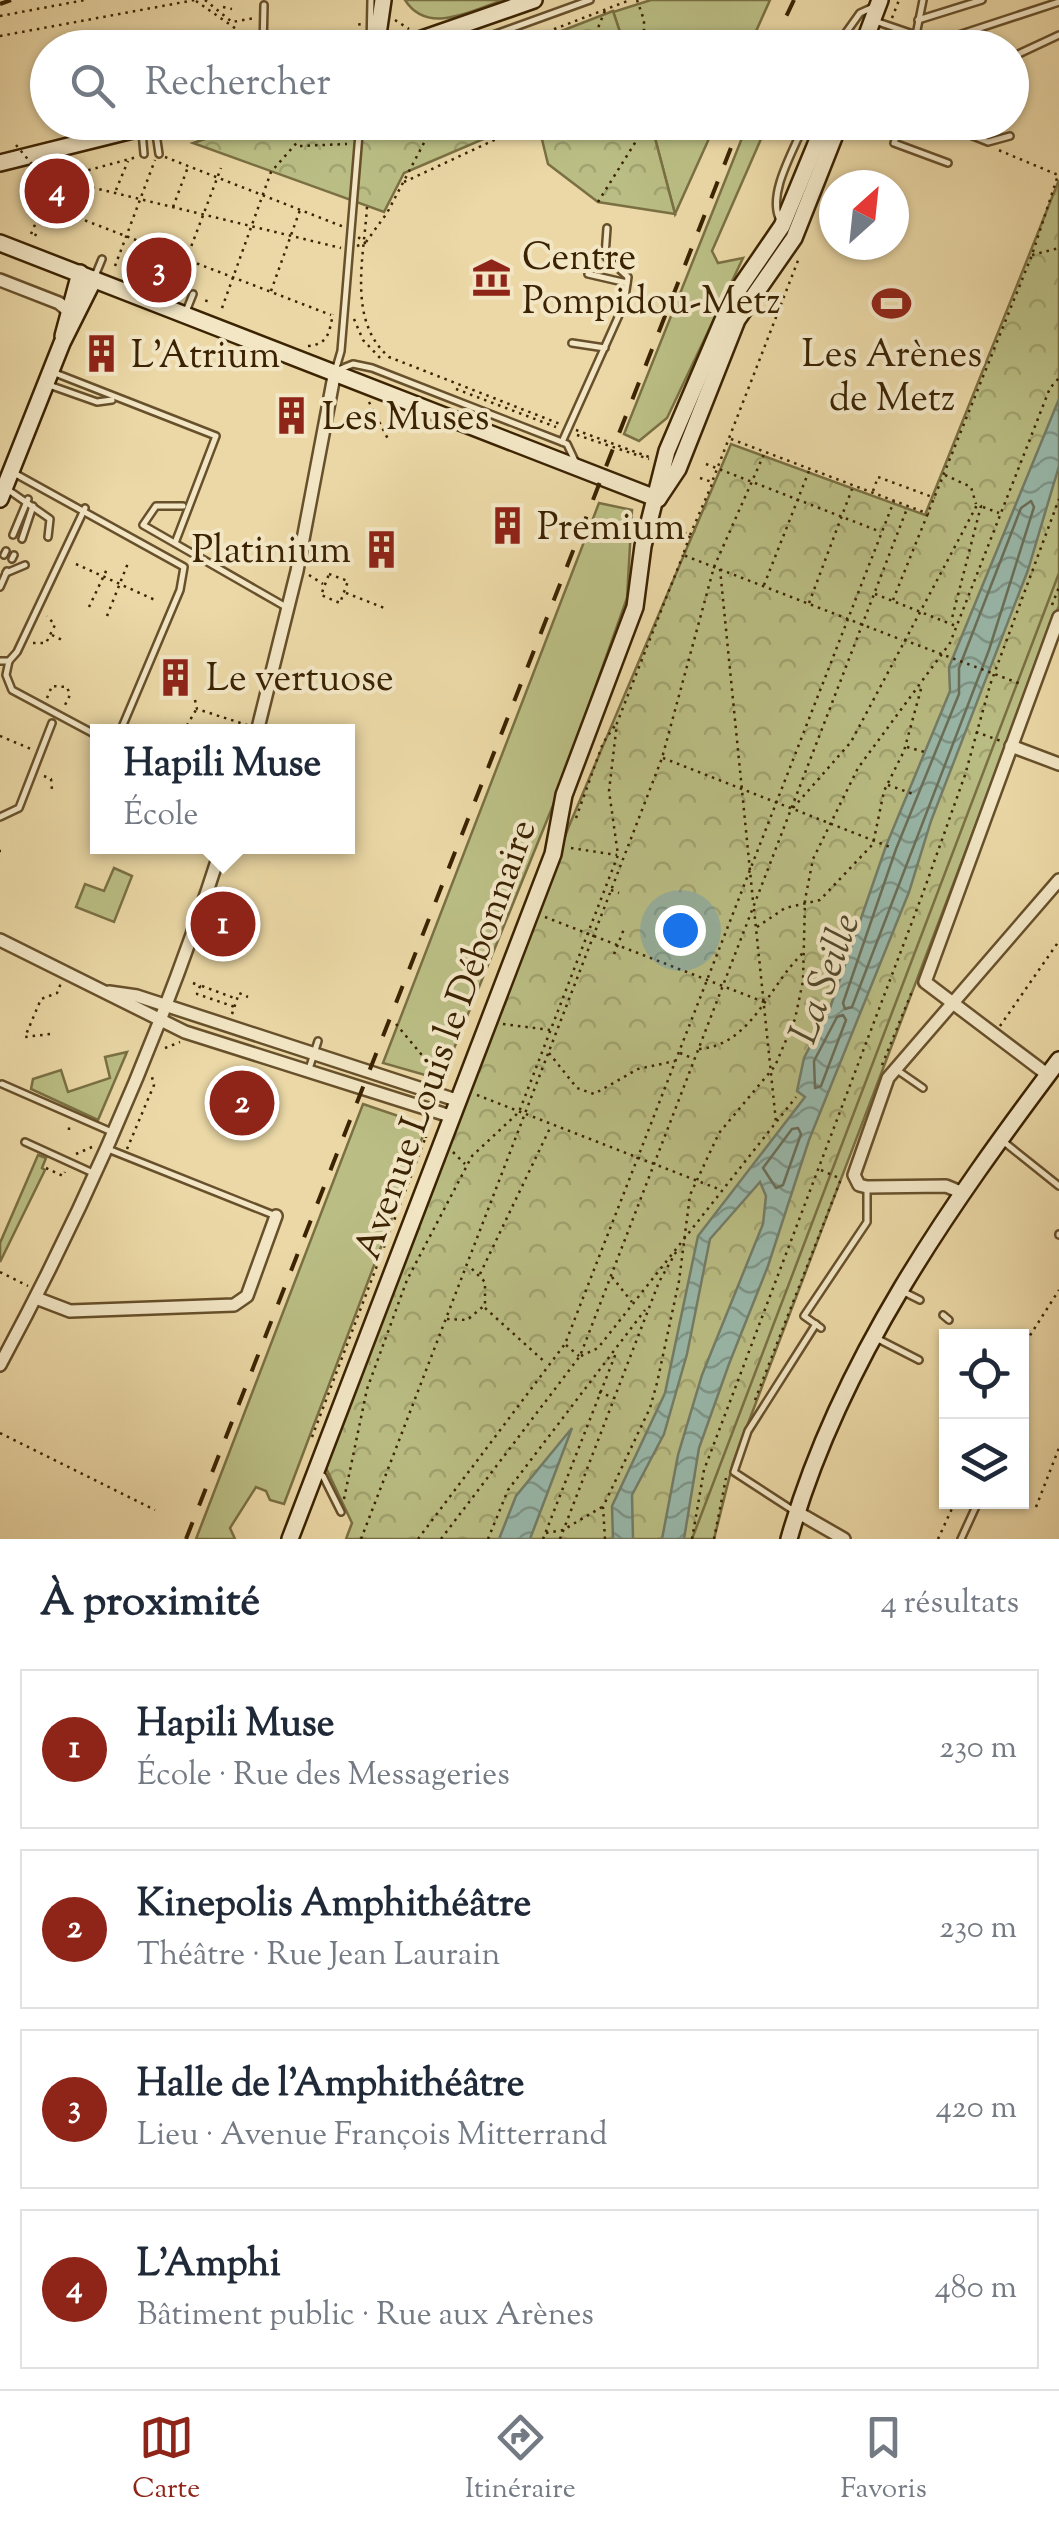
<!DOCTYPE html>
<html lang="fr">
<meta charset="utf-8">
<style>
:root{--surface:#fff;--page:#f6f6f7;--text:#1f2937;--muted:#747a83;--line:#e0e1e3;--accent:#8f2418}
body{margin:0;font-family:"Sorts Mill Goudy",serif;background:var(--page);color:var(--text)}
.controls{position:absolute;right:30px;bottom:30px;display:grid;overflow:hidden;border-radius:0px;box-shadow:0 2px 8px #0004}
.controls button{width:90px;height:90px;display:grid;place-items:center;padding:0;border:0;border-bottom:2px solid var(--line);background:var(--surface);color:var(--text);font:50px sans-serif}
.compass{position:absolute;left:819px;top:170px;width:90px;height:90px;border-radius:50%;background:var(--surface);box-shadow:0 2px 8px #0004;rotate:27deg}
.you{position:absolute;left:680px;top:930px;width:35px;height:35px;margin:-25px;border:8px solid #fff;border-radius:50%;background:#1a73e8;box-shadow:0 0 0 15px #1a73e833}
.badge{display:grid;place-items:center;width:65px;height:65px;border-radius:50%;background:var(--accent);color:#fff;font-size:32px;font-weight:700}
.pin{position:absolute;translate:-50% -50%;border:5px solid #fff;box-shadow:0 2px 10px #0006}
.popup{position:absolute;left:90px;top:724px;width:265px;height:130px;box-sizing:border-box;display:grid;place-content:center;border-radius:0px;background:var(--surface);filter:drop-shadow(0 2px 8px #0005);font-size:32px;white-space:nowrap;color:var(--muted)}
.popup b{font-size:38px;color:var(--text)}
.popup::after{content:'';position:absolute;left:50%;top:100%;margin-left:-20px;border:20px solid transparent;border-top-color:var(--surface)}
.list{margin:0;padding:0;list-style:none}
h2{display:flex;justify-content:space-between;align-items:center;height:130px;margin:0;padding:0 40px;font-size:42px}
h2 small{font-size:32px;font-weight:400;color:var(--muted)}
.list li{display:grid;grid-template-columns:65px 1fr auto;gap:30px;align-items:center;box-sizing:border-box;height:160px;margin:0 20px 20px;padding:0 20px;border:2px solid var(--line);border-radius:0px}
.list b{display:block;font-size:38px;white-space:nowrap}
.list p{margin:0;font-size:32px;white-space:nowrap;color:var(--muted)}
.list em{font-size:32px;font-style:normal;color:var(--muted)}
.icon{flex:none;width:55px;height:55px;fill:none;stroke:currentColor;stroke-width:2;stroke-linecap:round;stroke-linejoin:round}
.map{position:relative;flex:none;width:1059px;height:1539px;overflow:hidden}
.search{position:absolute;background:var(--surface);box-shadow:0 2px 8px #0004;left:30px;right:30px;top:30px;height:110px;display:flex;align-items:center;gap:25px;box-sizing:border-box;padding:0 35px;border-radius:55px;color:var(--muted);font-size:38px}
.sheet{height:850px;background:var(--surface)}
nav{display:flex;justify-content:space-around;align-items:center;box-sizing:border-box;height:140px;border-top:2px solid var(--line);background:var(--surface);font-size:28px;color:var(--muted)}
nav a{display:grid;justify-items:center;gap:5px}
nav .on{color:var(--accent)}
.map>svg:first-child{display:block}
.green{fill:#babe84;stroke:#7a7043;stroke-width:2.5}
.forest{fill:url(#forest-crowns);stroke:#7a7043;stroke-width:2.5}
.water{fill:url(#water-waves);stroke:#737d68;stroke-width:2.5}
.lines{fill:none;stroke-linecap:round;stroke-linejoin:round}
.shore{stroke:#6a6e57;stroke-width:2.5}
.lane-casing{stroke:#67502b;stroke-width:10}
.street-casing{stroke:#67502b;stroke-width:16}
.secondary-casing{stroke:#3b2302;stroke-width:20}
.path{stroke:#3b2302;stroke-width:2.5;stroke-dasharray:2.5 5;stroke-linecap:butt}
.lane{stroke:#f2e6c5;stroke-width:5}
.street{stroke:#f2e6c5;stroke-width:11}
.secondary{stroke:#f2e6c5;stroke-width:15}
.rail{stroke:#3b2302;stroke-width:4;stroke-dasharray:18 18;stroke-linecap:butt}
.path-bridge{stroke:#3b2302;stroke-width:2.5;stroke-dasharray:2.5 5;stroke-linecap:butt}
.labels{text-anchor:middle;stroke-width:8;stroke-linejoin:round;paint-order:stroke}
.poi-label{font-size:38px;fill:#3b2302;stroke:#f2e6c5;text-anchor:start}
.street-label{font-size:38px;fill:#3b2302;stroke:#f2e6c5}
.water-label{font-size:40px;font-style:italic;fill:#52482c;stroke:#f2e6c5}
</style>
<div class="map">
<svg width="1059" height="1539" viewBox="0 0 1059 1539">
<defs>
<pattern id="forest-crowns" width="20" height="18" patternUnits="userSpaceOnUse" patternTransform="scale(2.5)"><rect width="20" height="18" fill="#babe84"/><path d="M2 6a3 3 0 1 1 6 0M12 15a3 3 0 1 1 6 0" fill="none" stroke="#a1a370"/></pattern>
<pattern id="water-waves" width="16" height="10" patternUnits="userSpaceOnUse" patternTransform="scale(2.5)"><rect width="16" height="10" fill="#99b9ac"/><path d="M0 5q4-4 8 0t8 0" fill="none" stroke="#7e968a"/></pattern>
</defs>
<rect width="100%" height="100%" fill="#ebd8a6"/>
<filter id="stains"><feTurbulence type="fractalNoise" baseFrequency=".002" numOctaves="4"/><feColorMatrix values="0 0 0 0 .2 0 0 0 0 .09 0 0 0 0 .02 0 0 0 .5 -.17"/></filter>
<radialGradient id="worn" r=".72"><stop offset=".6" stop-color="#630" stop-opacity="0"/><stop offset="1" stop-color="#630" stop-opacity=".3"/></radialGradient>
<g class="green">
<path d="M 405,0 L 504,0 C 471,10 428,36 405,0 Z"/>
<polygon points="651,0 770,0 749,47 625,47 613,12"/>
<polygon points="651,123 716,123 675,214"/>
<polygon points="748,123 768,123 712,251 718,263 743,258 667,418 639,441 624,434"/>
<polygon points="1059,447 1059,606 733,1463 714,1539 676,1539"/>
<polygon points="599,503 632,510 627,598 556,798 444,1073 432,1077 383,1063"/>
<polygon points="114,868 132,876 114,922 76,907 85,884 104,891"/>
<polygon points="127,1052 98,1120 31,1089 33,1079 61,1070 68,1092 110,1078 105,1057"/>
<polygon points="363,1104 419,1123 424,1133 284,1504 270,1500 266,1491 256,1487 230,1528 235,1539 196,1539"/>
<polygon points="38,1155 46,1158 42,1168 45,1170 0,1262 0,1243"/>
</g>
<g class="forest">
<polygon points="613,11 625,47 520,47"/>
<polygon points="252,123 521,123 404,173 384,212 193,143"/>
<polygon points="538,123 651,123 675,214 598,202 548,164"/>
<polygon points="1059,180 1059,573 692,1539 346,1539 352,1523 326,1468 569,826 731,444 925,515"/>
</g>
<g class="water">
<polygon points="1059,399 1059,466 1028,570 931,821 909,892 809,1140 768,1266 729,1364 699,1448 684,1539 662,1539 678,1455 702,1375 763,1224 766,1196 760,1182 710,1239 687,1354 664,1434 632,1495 633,1539 613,1539 612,1506 665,1393 698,1236 805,1097 797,1091 804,1058 830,1008 886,846 950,691 949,667"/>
<polygon points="572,1428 530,1539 499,1539 516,1496"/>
</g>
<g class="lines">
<g class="shore">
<polygon points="1031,501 1034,507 989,650 852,1007 845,1009 843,1003 896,849 959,694 959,668 1021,508"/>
<polygon points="843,1015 846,1020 821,1086 815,1088 814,1061 837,1017"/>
<polygon points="798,1128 801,1134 783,1185 776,1188 763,1168 792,1129"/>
</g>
<defs>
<g id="lane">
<polyline points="918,20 982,0"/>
<polyline points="875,21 916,35"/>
<polyline points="922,47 1059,2"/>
<polyline points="263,48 264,5"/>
<polyline points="370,48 371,0"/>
<polyline points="457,48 590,0"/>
<polyline points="835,48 860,13 871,8"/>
<polyline points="922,48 916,35 923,0"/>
<polyline points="1012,57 1059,35"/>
<polyline points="894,122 898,131 894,143 948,163"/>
<polyline points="938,122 988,142 1010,136"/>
<polyline points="155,127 159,154"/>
<polyline points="142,132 144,154"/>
<path d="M 779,218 C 768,191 795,149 805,122"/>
<polyline points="588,274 627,283"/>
<polyline points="95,276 102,259"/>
<polyline points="185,314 193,294"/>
<polyline points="572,343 605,348"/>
<polyline points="336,368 341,351 360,122"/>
<polyline points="338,370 353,364 372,368 567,444 575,461"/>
<polyline points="55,373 216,436 175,543"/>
<polyline points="49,385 97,402 112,400"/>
<polyline points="562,442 624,304 628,277 605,256 607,228"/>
<polyline points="14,473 184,567 180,590 120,732"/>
<polyline points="7,489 50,519 48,537"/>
<polyline points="183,506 156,506 143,525 286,607"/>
<polyline points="13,535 28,499"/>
<polyline points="22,539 33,506"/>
<polyline points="4,555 6,551"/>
<polyline points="12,559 14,555"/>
<polyline points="6,573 25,565"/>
<polyline points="0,587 7,571"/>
<polyline points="0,661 9,661 17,652 85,508"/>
<polyline points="9,661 6,675 12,690 98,736"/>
<polyline points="0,817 19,808 52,723"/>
<polyline points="309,1069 318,1041"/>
<polyline points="897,1070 923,1088"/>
<polyline points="2,1084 114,1133"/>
<polyline points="25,1142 93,1173"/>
<polyline points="1004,1142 1059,1186"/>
<polyline points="108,1149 276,1216"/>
<polyline points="1059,1235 1059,1234"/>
<polyline points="902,1291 920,1300"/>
<polyline points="943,1315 949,1320"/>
<polyline points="821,1328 804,1316 867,1222 867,1190"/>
<polyline points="878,1339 919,1360"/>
<polyline points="316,1474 323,1476 341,1512"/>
<polyline points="794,1511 734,1472 748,1431 816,1324"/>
<polyline points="961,1539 978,1502"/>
</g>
<g id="street">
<polyline points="0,280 59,303 72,314"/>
<polyline points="257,732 297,571 335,371"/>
<polyline points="1011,746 1059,764"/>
<polyline points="0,940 185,1032 450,1116"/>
<polyline points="109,992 137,996 456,1100"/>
<polyline points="1048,1075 925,982 1059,617"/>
<polyline points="963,1193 946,1186 867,1187 859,1185 854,1175 888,1078 1059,880"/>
<polyline points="36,1298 70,1311 234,1305 247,1296 276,1216"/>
<path d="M 0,1365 C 90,1198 164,1027 222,846"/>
<polyline points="797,1512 844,1539"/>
</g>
<g id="secondary">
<polyline points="376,48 383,0"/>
<polyline points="396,48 534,0"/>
<polyline points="862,48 880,0"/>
<polyline points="0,163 165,122"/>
<polyline points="0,243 658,499"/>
<polyline points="63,336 80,273"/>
<polyline points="0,499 62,343 94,279"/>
<polyline points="658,499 678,469 737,320 794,238 840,122"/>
<polyline points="290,1539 553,854 564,795 635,607 643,546 667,451 732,299 782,226 825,122"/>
<path d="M 789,1539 C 839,1362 950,1205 1059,1060"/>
</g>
</defs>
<use href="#lane" class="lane-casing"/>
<use href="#street" class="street-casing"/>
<use href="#secondary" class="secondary-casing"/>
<g class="path">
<polyline points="205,0 232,22 255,18"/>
<polyline points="637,0 644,20 644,48"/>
<polyline points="196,1 255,42"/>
<polyline points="223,7 232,9"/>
<polyline points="0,16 85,0"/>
<polyline points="892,18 899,0"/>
<polyline points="395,20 409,29"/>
<polyline points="0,36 195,0"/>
<polyline points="357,48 360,19"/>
<polyline points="505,48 630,0"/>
<polyline points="590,48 606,8"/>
<polyline points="881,48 886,35"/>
<polyline points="300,146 347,144"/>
<polyline points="165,157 344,227"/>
<polyline points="41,175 341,248"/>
<polyline points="44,179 71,215 331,315"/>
<polyline points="52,180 137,157"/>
<polyline points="404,182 533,122"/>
<polyline points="116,190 128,161"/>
<polyline points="598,202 648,122"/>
<polyline points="173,207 188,167"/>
<path d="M 367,207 C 364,257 347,321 389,357 L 560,424"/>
<polyline points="31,234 40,213"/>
<polyline points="35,236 37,232"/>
<polyline points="366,242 387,213 435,122"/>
<polyline points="357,246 365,243 358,237"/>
<polyline points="1032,255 1059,248"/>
<polyline points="186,260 221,168"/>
<polyline points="115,266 155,160"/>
<polyline points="127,271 128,269"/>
<polyline points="271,291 300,210"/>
<polyline points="206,302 207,299"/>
<polyline points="222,308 271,172 315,122"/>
<polyline points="354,319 363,340 383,361"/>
<path d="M 308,346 C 329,344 329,332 333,314"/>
<polyline points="456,389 556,427"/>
<polyline points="369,402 389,441"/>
<polyline points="576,430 649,457"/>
<polyline points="577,435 649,459"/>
<polyline points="731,439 929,514"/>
<polyline points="706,464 881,532"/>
<polyline points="945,475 971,487 976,504"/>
<polyline points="700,478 712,482 799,258"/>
<polyline points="873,491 878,477 935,498"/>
<polyline points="983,507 999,513"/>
<polyline points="663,524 690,535 683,555 902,640"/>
<polyline points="690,535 712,484"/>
<polyline points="76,564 155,600"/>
<polyline points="720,569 753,901"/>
<polygon points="329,574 348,581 340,603 321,595"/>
<polyline points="309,575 323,584"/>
<polyline points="764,585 809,471"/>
<polyline points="346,593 387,609"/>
<polyline points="875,594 956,626"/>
<polyline points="893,600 1032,255 1058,175 996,149"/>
<polyline points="809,603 852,489"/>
<polyline points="1052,605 1059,587"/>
<polyline points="89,607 107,569"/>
<polyline points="107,616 128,563"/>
<polyline points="52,635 64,641"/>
<polyline points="33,643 46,643 55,625 47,616"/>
<polyline points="47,698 52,686 67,687 70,695 63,709"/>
<polyline points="195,700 197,709 247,725"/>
<polyline points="183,732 196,710"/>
<polyline points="976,732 1001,741"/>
<polyline points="0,736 31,749"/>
<polyline points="907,747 928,753"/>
<polyline points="663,758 890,847"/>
<polyline points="44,776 51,779 52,790"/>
<polyline points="888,785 913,794"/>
<polyline points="793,808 851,742 977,505 981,506 951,622"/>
<polyline points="576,818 603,743 616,724"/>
<polyline points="571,848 617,855"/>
<polyline points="0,851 1,851"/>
<polyline points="611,890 619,893"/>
<polyline points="754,909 776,1122"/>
<polyline points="545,917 764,1002"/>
<polyline points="757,927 785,908 820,900 873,844 884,791 904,751 921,689"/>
<polyline points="614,954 624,929"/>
<polyline points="193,983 200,986 197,994 235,1007"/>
<polyline points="202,986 237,999"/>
<polyline points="232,1014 239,993 248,997"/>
<polyline points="396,1024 421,1054 451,1066"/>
<polyline points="503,1024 550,1030"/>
<polyline points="1000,1026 1059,941"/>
<polyline points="50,1034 25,1037 41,999 57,993 61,983"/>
<polyline points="165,1048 180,1042"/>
<path d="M 699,1049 C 752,1045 769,985 803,953"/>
<polyline points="549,1053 577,1088 594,1094 638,1069 675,1061"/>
<polyline points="680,1053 694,1059"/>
<polyline points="882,1065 913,989"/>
<polyline points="477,1095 721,1190"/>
<polyline points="425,1122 426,1138"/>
<polyline points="69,1130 69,1125"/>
<polyline points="127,1149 154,1085 152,1077"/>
<polyline points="453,1152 465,1164"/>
<polyline points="76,1154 92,1147"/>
<polyline points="46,1168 63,1176 65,1172"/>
<polyline points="821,1170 841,1179"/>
<polyline points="0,1272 28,1286"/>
<polyline points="480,1274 551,1126"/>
<polyline points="612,1277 632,1302"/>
<polyline points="485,1308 546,1363"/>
<polyline points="447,1319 467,1320 485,1305 485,1282 469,1266"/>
<polyline points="566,1345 579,1356"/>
<polyline points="1022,1348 1059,1290"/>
<polyline points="581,1356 598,1348 796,1097"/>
<polyline points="599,1392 614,1398"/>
<polyline points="755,1400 841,1179"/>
<polyline points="0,1433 155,1510"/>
<polyline points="312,1437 425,1139"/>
<polyline points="344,1499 367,1389 407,1280 472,1156 519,1112 618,855 609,791 617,723 683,555"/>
<polyline points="1036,1507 1059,1448"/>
<polyline points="546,1533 563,1530 602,1507"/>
<polyline points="361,1539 662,758 714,567 765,452"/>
<polyline points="418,1539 565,1344 894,501"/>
<polyline points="441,1539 580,1356 908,506"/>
<polyline points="488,1539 508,1490 645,1310"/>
<polyline points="543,1539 616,1353"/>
<polyline points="560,1539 659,1282 676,1252"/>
<polyline points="605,1539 603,1507 650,1408 657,1383 679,1281 690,1195 719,1133 775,1066 795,1019 803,981 805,900 813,859 858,768 950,643 1050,388 1059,378"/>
<polyline points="692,1539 704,1470 923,893 965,775 990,685 1059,499"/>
<polyline points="714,1539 726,1478"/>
<polyline points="938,1539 955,1502"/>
</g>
<use href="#lane" class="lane"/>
<use href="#street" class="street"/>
<use href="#secondary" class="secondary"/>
<g class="rail">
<polyline points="0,4 11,0"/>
<polyline points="771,48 794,0"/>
<polyline points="186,1539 741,122"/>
</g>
<g class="path-bridge">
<polyline points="16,145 41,175"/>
<polyline points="904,640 1021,684"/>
</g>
</g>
<defs>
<symbol id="museum-bare" viewBox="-9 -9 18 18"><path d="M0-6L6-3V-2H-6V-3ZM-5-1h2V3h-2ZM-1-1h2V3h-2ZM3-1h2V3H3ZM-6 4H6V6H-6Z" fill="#8f2418" stroke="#f2e6c5" stroke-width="2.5" paint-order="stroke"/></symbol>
<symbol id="stadium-bare" viewBox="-9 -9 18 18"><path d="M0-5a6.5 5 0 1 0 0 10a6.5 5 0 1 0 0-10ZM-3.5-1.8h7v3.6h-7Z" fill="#8f2418" stroke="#f2e6c5" stroke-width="2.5" paint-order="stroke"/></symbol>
<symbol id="building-bare" viewBox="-9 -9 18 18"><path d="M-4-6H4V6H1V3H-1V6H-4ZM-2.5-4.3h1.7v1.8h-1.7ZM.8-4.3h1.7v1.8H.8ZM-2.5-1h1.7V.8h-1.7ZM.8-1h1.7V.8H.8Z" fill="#8f2418" stroke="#f2e6c5" stroke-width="2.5" paint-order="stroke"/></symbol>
</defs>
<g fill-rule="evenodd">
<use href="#museum-bare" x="464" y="250" width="55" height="55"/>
<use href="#stadium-bare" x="864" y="276" width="55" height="55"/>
<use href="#building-bare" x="74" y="326" width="55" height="55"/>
<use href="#building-bare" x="264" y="388" width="55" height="55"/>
<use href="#building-bare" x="480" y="498" width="55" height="55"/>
<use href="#building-bare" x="354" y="522" width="55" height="55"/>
<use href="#building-bare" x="148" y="650" width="55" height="55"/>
</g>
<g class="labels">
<g class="poi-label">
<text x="522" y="269">Centre<tspan x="522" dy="44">Pompidou-Metz</tspan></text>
<text x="892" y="366" text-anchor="middle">Les Arènes<tspan x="892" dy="44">de Metz</tspan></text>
<text x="131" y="367">L'Atrium</text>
<text x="322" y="429">Les Muses</text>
<text x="537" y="539">Premium</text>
<text x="351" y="562" text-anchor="end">Platinium</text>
<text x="206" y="690">Le vertuose</text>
</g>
<g class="street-label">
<text transform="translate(444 1039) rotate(-70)" y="13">Avenue Louis le Débonnaire</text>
</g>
<g class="water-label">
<text transform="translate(823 978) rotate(-70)" y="14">La Seille</text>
</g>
</g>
<rect width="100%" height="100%" filter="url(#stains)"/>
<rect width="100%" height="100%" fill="url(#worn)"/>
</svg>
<div class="controls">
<button><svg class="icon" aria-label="locate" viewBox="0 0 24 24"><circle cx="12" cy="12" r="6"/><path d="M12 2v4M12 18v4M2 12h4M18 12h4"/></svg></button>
<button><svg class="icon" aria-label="layers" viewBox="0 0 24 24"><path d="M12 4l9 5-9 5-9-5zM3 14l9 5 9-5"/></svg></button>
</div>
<svg class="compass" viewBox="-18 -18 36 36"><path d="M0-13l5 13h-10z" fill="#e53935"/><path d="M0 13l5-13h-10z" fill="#747a83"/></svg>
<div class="you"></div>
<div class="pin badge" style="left:223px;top:924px">1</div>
<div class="popup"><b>Hapili Muse</b>École</div>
<div class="pin badge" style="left:242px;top:1103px">2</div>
<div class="pin badge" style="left:159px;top:270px">3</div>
<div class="pin badge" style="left:57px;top:191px">4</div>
<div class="search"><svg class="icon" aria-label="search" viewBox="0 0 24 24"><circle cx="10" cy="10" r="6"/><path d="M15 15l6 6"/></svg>Rechercher</div>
</div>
<section class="sheet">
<h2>À proximité<small>4 résultats</small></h2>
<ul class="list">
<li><span class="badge">1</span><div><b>Hapili Muse</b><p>École · Rue des Messageries</p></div><em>230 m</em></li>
<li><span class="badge">2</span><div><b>Kinepolis Amphithéâtre</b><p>Théâtre · Rue Jean Laurain</p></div><em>230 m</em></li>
<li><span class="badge">3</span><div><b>Halle de l'Amphithéâtre</b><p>Lieu · Avenue François Mitterrand</p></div><em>420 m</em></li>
<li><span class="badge">4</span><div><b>L'Amphi</b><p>Bâtiment public · Rue aux Arènes</p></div><em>480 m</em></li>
</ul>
</section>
<nav>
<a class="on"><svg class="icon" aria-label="map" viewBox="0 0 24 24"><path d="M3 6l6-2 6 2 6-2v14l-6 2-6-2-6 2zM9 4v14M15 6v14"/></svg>Carte</a>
<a><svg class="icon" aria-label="directions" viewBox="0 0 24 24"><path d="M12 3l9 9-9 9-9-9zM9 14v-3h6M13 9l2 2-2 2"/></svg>Itinéraire</a>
<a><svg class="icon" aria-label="saved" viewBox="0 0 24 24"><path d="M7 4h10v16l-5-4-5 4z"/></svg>Favoris</a>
</nav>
